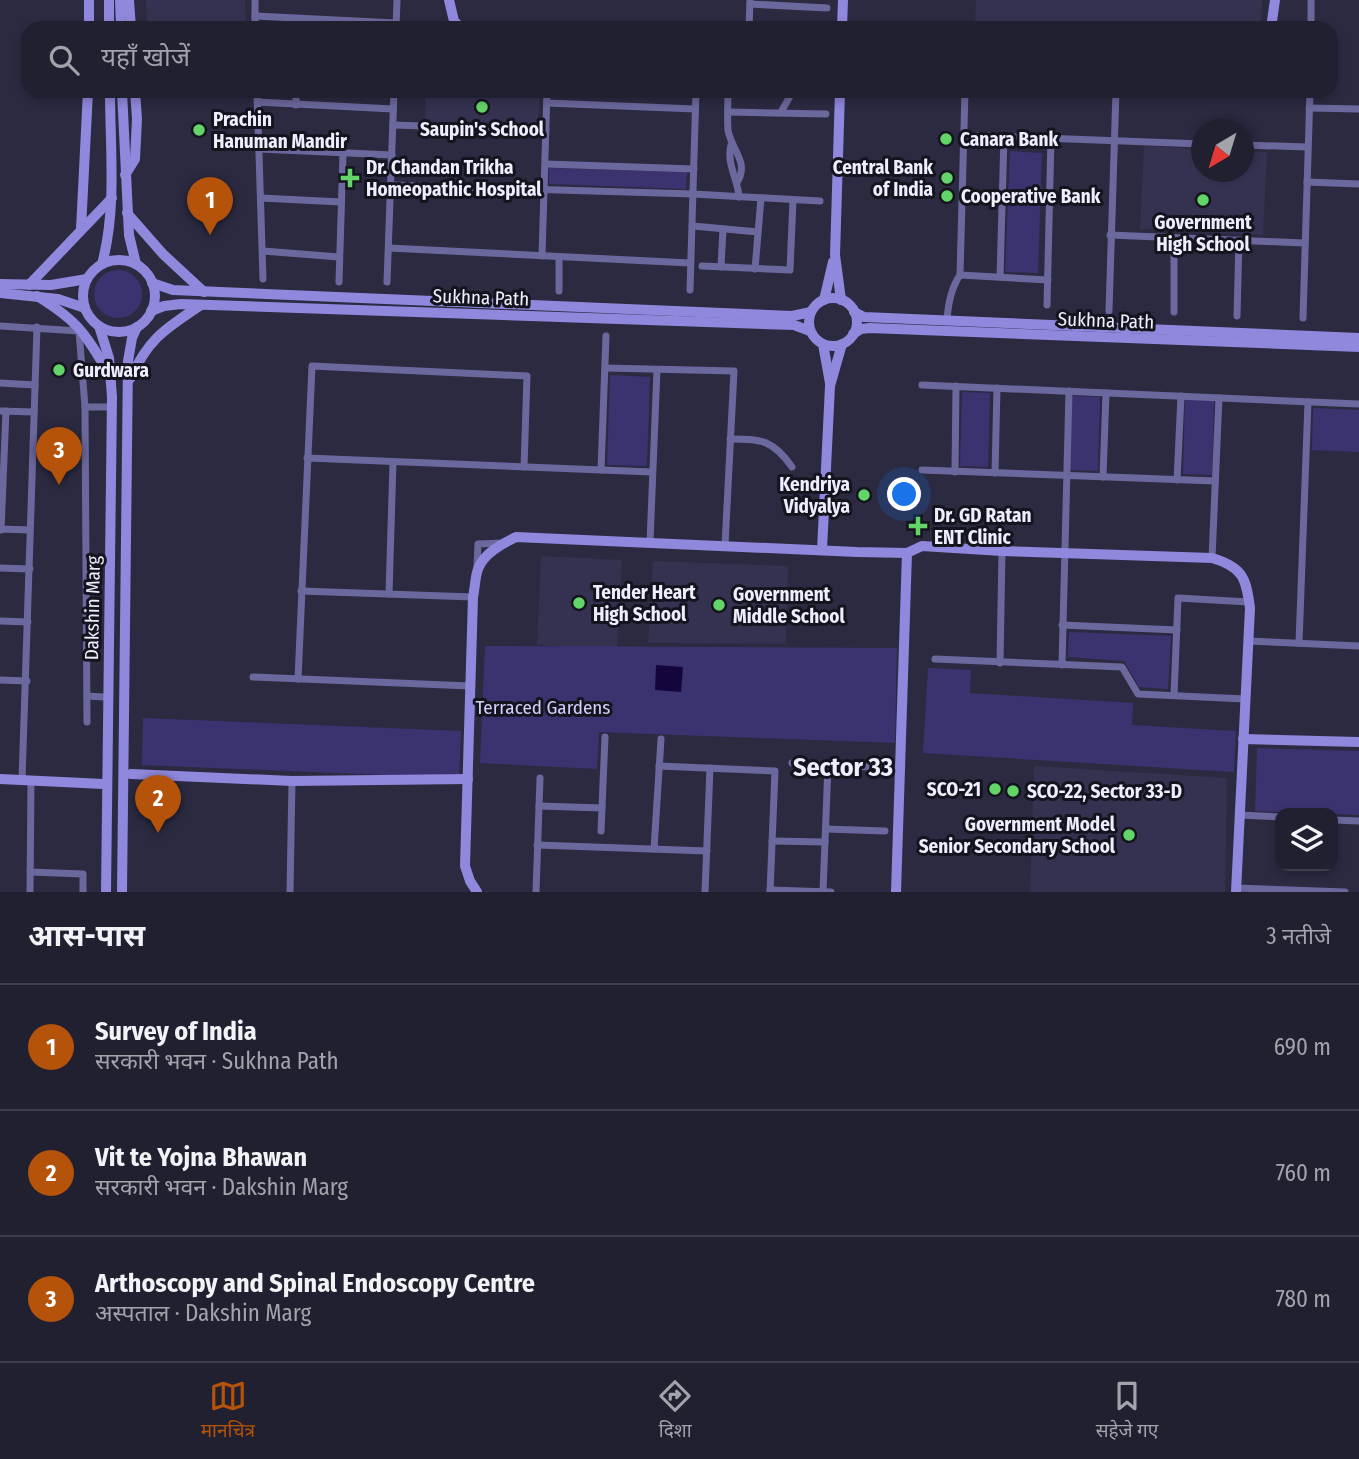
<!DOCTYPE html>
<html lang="hi">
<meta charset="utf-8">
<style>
:root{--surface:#202031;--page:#282839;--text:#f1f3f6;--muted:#a2a3ab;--line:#3d3e4d;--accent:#b45309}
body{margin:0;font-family:"Fira Sans Condensed","Noto Sans Devanagari",sans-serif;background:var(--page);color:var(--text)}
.controls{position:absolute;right:21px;bottom:21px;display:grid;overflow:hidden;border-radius:14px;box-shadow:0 4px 10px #0003}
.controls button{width:63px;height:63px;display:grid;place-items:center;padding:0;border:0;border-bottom:2px solid var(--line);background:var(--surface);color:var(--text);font:35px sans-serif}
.compass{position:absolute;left:1191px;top:119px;width:63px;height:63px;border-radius:50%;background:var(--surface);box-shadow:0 4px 10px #0003;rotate:218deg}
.you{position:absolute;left:905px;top:495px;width:24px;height:24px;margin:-18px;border:5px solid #fff;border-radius:50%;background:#1a73e8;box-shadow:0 0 0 10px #1a73e833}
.badge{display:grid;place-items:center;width:46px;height:46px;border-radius:50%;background:var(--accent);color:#fff;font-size:23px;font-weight:700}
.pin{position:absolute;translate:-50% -58px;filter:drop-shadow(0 2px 4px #0008)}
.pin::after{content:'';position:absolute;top:37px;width:24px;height:21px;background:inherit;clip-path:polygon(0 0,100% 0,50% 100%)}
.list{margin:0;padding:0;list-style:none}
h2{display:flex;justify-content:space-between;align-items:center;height:91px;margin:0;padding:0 28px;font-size:30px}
h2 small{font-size:23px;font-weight:400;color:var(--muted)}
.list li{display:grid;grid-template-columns:46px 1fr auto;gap:21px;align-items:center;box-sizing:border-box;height:126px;padding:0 28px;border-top:2px solid var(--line)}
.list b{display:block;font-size:26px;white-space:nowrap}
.list p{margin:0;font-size:23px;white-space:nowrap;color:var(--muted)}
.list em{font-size:23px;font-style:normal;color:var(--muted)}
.icon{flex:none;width:38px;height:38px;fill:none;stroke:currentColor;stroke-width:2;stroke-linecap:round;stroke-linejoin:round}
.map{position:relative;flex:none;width:1359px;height:892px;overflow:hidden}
.search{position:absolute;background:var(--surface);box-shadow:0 4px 10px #0003;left:21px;right:21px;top:21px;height:77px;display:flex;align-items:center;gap:18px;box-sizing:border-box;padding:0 24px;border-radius:21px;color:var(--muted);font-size:26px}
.sheet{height:469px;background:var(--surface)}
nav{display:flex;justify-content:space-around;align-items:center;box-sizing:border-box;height:98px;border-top:2px solid var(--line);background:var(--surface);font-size:19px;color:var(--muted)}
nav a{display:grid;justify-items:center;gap:4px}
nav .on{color:var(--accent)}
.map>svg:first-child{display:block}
.built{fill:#343250}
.green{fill:#3b3370}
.water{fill:#15053d}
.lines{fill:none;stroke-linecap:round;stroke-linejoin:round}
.street{stroke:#6b689d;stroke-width:7}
.secondary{stroke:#8f88dc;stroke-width:10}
.poi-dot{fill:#63d468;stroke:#14141e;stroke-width:2.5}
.labels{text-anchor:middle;stroke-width:6;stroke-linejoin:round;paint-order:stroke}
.poi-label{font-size:19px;font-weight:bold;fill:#eeeefe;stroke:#14141e;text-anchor:start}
.street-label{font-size:19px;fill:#eeeefe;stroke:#14141e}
.park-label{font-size:19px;fill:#d2d1fd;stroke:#14141e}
.district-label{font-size:26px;font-weight:bold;fill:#eeeefe;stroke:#14141e}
</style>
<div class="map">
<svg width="1359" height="892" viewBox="0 0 1359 892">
<rect width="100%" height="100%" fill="#2b2a41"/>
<g class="built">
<polygon points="146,0 245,0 246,28 147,28"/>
<polygon points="976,0 1262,0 1261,28 975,28"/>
<polygon points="426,91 540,91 538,127 425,123"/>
<polygon points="1144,146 1201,149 1202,172 1244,172 1244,151 1267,152 1263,235 1140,229"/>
<polygon points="541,556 622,560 617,649 537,645"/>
<polygon points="653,561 788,566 786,644 648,643"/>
<polygon points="1034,766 1227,778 1225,892 1030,892"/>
</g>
<g class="green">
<polygon points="1010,151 1042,153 1038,273 1005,272"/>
<polygon points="549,168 687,172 686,189 549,184"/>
<circle cx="118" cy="294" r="24"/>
<polygon points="610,375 650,377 647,466 607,465"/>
<polygon points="962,392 990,393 988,467 960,466"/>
<polygon points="1071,396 1100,397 1098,471 1069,470"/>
<polygon points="1185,400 1214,401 1212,475 1183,474"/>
<polygon points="1313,408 1359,410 1359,452 1312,450"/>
<polygon points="1069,632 1171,636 1168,689 1139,687 1124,661 1068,657"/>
<polygon points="485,646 897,648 895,743 599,732 597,769 480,763"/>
<polygon points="928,668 971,670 970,693 1133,703 1132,725 1236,731 1234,772 923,753"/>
<polygon points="143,718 461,731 459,778 142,765"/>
<polygon points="1257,748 1359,751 1359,815 1255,811"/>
</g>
<polygon class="water" points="656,665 683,667 681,692 655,690"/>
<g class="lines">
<g class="street">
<polyline points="255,0 255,28"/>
<polyline points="750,4 827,8"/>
<polyline points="255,16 396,23"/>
<polyline points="396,28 397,0"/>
<polyline points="749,28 750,1"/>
<polyline points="1311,28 1311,0"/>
<polyline points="257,91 263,279"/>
<path d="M 728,91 C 728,104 727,117 728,130 C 731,149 749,162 738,181"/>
<polyline points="257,102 393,109"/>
<polyline points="547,103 695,109"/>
<polyline points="296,105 296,91"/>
<polyline points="1309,108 1359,109"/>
<polyline points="728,112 826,114"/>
<polyline points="781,112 793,91"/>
<polyline points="393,125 546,130"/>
<polyline points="963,135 1202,144"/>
<path d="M 731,145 C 726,164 738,179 739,197"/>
<polyline points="1244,145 1307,147"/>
<polyline points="260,149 392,155"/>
<polyline points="546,164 694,169"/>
<polyline points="1307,182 1359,184"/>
<polyline points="391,185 693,194 820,201"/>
<polyline points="261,198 341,202"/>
<polyline points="693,226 758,232"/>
<polyline points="1110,235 1304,243"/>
<polyline points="389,248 690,263"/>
<polyline points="263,251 339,257"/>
<polyline points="542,256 547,91"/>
<polyline points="559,257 559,291"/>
<polyline points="702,266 790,270 793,200"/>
<polyline points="721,267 723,229"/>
<polyline points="755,269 761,198"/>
<polyline points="960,275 1048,280"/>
<polyline points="1000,277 1004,137"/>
<polyline points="339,282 343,153"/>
<polyline points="387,282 394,91"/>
<polyline points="690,290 696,91"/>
<polyline points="1047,305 1051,138"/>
<polyline points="1109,311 1116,91"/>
<polyline points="1174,312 1174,238"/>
<polyline points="1237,316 1239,240"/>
<polyline points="1303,318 1310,91"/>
<path d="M 947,320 C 948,305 951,288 960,275 L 965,91"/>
<polyline points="0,326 79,331 85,407 87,722"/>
<polyline points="605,368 734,371 725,545"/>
<polyline points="0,383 35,385"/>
<polyline points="922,385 1359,404"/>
<polyline points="85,407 112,407"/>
<polyline points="0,411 34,412"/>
<path d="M 730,439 C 762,439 773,440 792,467"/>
<polyline points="307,458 652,472"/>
<polyline points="601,470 606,336"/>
<polyline points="922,470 1215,481"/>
<polyline points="955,472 956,386"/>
<polyline points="995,473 997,388"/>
<polyline points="1103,477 1106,393"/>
<polyline points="1177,480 1181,396"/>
<polyline points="0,529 30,530"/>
<polyline points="1,530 6,411"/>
<polyline points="650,542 657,370"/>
<polyline points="1212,558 1219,398"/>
<polyline points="477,567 478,544 503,543"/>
<polyline points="0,568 30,569"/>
<polyline points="301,591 473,597"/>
<polyline points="389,594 393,462"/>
<polyline points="0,621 28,622"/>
<polyline points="1062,625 1177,630"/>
<polyline points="1248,641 1359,646"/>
<polyline points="1299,643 1308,402"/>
<polyline points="935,659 1122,667 1138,694 1245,699"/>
<polyline points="1000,663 1002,551"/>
<polyline points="1062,665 1069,391"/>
<polyline points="253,677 470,686"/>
<polyline points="298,679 312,366 527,376 524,467"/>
<polyline points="0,680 27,681"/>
<polyline points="1174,695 1178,598 1249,602"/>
<polyline points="87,696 104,697"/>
<polyline points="792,763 889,768"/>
<polyline points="659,766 775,771 770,892"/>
<polyline points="22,780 37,327"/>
<polyline points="539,806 602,808"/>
<polyline points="1239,815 1280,817"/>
<polyline points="1333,820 1359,821"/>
<polyline points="826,829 885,831"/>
<polyline points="601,831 605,737"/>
<polyline points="772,841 825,842"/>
<polyline points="537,845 707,851"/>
<polyline points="654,849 661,739"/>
<polyline points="30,872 83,874 83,892"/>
<polyline points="1236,888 1345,892"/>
<polyline points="770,890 831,892"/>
<polyline points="30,892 31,781"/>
<polyline points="290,892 292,781"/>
<polyline points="536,892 540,778"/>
<polyline points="705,892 710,768"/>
<polyline points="823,892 828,765"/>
</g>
<g class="secondary">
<polyline points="89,0 89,28"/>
<polyline points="109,0 109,28"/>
<polyline points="120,0 121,28"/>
<polyline points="129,0 131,28"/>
<polyline points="449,0 454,21 461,28"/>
<polyline points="842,28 843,0"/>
<polyline points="1271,28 1275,0"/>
<polyline points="122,91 129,235 136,264"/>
<polyline points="840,91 835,255 841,300"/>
<polyline points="125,175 135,159 137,119 135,91"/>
<polyline points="127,213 163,254 204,292"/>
<polyline points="81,229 88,91"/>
<circle cx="119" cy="296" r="36"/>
<path d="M 102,264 C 117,208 110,149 110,91"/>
<polyline points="152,283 173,290 792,316 811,312"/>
<polyline points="0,284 51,285 87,279"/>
<polyline points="29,285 112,198"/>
<polyline points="0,293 58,299 85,308"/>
<path d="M 37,296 C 78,321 85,333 109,374"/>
<circle cx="833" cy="322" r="24"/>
<polyline points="824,300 833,262"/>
<polyline points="151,311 164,306 181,304 794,325 810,331"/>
<polyline points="854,312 864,317 1359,338"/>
<polyline points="99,326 109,358 112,397 106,892"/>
<polyline points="853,334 861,329 870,328 1359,347"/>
<polyline points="823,344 830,383"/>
<path d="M 130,379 C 149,338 165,329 201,305"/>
<polyline points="822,550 830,386 842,344"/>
<polyline points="1243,739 1359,742"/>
<polyline points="131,774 292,781 468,779"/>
<polyline points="0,779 103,784"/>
<polyline points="122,892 128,361 132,338 137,327"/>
<path d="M 477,892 L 470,881 L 465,866 L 473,597 C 475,588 475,577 478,569 C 484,553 502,544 516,537 L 857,552 L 907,553 L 922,546 L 1002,551 L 1212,558 C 1243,567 1246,578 1250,608 L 1236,892"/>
<polyline points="896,892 907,553"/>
</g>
</g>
<g class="poi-dot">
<circle cx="482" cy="107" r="7"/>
<circle cx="199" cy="130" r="7"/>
<circle cx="946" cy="139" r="7"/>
<path d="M346.5 167.5h7v7h7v7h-7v7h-7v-7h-7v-7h7z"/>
<circle cx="947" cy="178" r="7"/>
<circle cx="947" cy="196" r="7"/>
<circle cx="1203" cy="200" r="7"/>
<circle cx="59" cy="370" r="7"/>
<circle cx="864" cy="495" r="7"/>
<path d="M914.5 515.5h7v7h7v7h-7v7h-7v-7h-7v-7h7z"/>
<circle cx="579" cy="603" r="7"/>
<circle cx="719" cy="605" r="7"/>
<circle cx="995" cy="789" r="7"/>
<circle cx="1013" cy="791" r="7"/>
<circle cx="1129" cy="835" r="7"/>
</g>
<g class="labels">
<g class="poi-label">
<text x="213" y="126">Prachin<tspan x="213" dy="22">Hanuman Mandir</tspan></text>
<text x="482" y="136" text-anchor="middle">Saupin's School</text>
<text x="960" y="146">Canara Bank</text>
<text x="366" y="174">Dr. Chandan Trikha<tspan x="366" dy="22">Homeopathic Hospital</tspan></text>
<text x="933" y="174" text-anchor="end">Central Bank<tspan x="933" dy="22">of India</tspan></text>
<text x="961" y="203">Cooperative Bank</text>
<text x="1203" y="229" text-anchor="middle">Government<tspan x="1203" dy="22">High School</tspan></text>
<text x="73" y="377">Gurdwara</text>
<text x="850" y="491" text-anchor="end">Kendriya<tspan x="850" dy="22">Vidyalya</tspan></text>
<text x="934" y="522">Dr. GD Ratan<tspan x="934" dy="22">ENT Clinic</tspan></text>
<text x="593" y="599">Tender Heart<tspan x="593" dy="22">High School</tspan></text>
<text x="733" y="601">Government<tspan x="733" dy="22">Middle School</tspan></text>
<text x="981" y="796" text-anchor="end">SCO-21</text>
<text x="1027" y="798">SCO-22, Sector 33-D</text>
<text x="1115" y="831" text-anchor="end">Government Model<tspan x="1115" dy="22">Senior Secondary School</tspan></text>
</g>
<g class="street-label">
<text transform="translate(481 297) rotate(2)" y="7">Sukhna Path</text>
<text transform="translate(1106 320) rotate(2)" y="7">Sukhna Path</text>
<text transform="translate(92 608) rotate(-89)" y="7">Dakshin Marg</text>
</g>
<g class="park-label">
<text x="543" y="714">Terraced Gardens</text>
</g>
<g class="district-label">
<text x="843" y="776">Sector 33</text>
</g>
</g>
</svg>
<div class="controls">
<button><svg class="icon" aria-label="layers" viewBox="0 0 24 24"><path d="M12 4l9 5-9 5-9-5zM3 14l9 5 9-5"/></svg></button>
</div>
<svg class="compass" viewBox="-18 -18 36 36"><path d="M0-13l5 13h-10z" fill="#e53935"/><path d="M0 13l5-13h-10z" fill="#a2a3ab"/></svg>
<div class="you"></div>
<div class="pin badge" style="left:210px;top:235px">1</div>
<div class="pin badge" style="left:158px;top:833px">2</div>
<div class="pin badge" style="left:59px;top:485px">3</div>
<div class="search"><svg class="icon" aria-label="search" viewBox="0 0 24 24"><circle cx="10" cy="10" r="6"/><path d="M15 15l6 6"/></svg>यहाँ खोजें</div>
</div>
<section class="sheet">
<h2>आस-पास<small>3 नतीजे</small></h2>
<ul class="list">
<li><span class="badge">1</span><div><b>Survey of India</b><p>सरकारी भवन · Sukhna Path</p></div><em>690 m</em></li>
<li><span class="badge">2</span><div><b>Vit te Yojna Bhawan</b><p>सरकारी भवन · Dakshin Marg</p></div><em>760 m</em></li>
<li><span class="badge">3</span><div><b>Arthoscopy and Spinal Endoscopy Centre</b><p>अस्पताल · Dakshin Marg</p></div><em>780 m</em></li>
</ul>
</section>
<nav>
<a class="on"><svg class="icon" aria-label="map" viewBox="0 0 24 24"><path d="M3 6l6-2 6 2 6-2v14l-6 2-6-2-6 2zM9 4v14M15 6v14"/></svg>मानचित्र</a>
<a><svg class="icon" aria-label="directions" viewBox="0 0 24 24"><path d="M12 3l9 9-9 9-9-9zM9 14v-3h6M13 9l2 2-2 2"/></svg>दिशा</a>
<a><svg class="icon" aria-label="saved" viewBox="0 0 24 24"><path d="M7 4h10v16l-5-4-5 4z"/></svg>सहेजे गए</a>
</nav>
